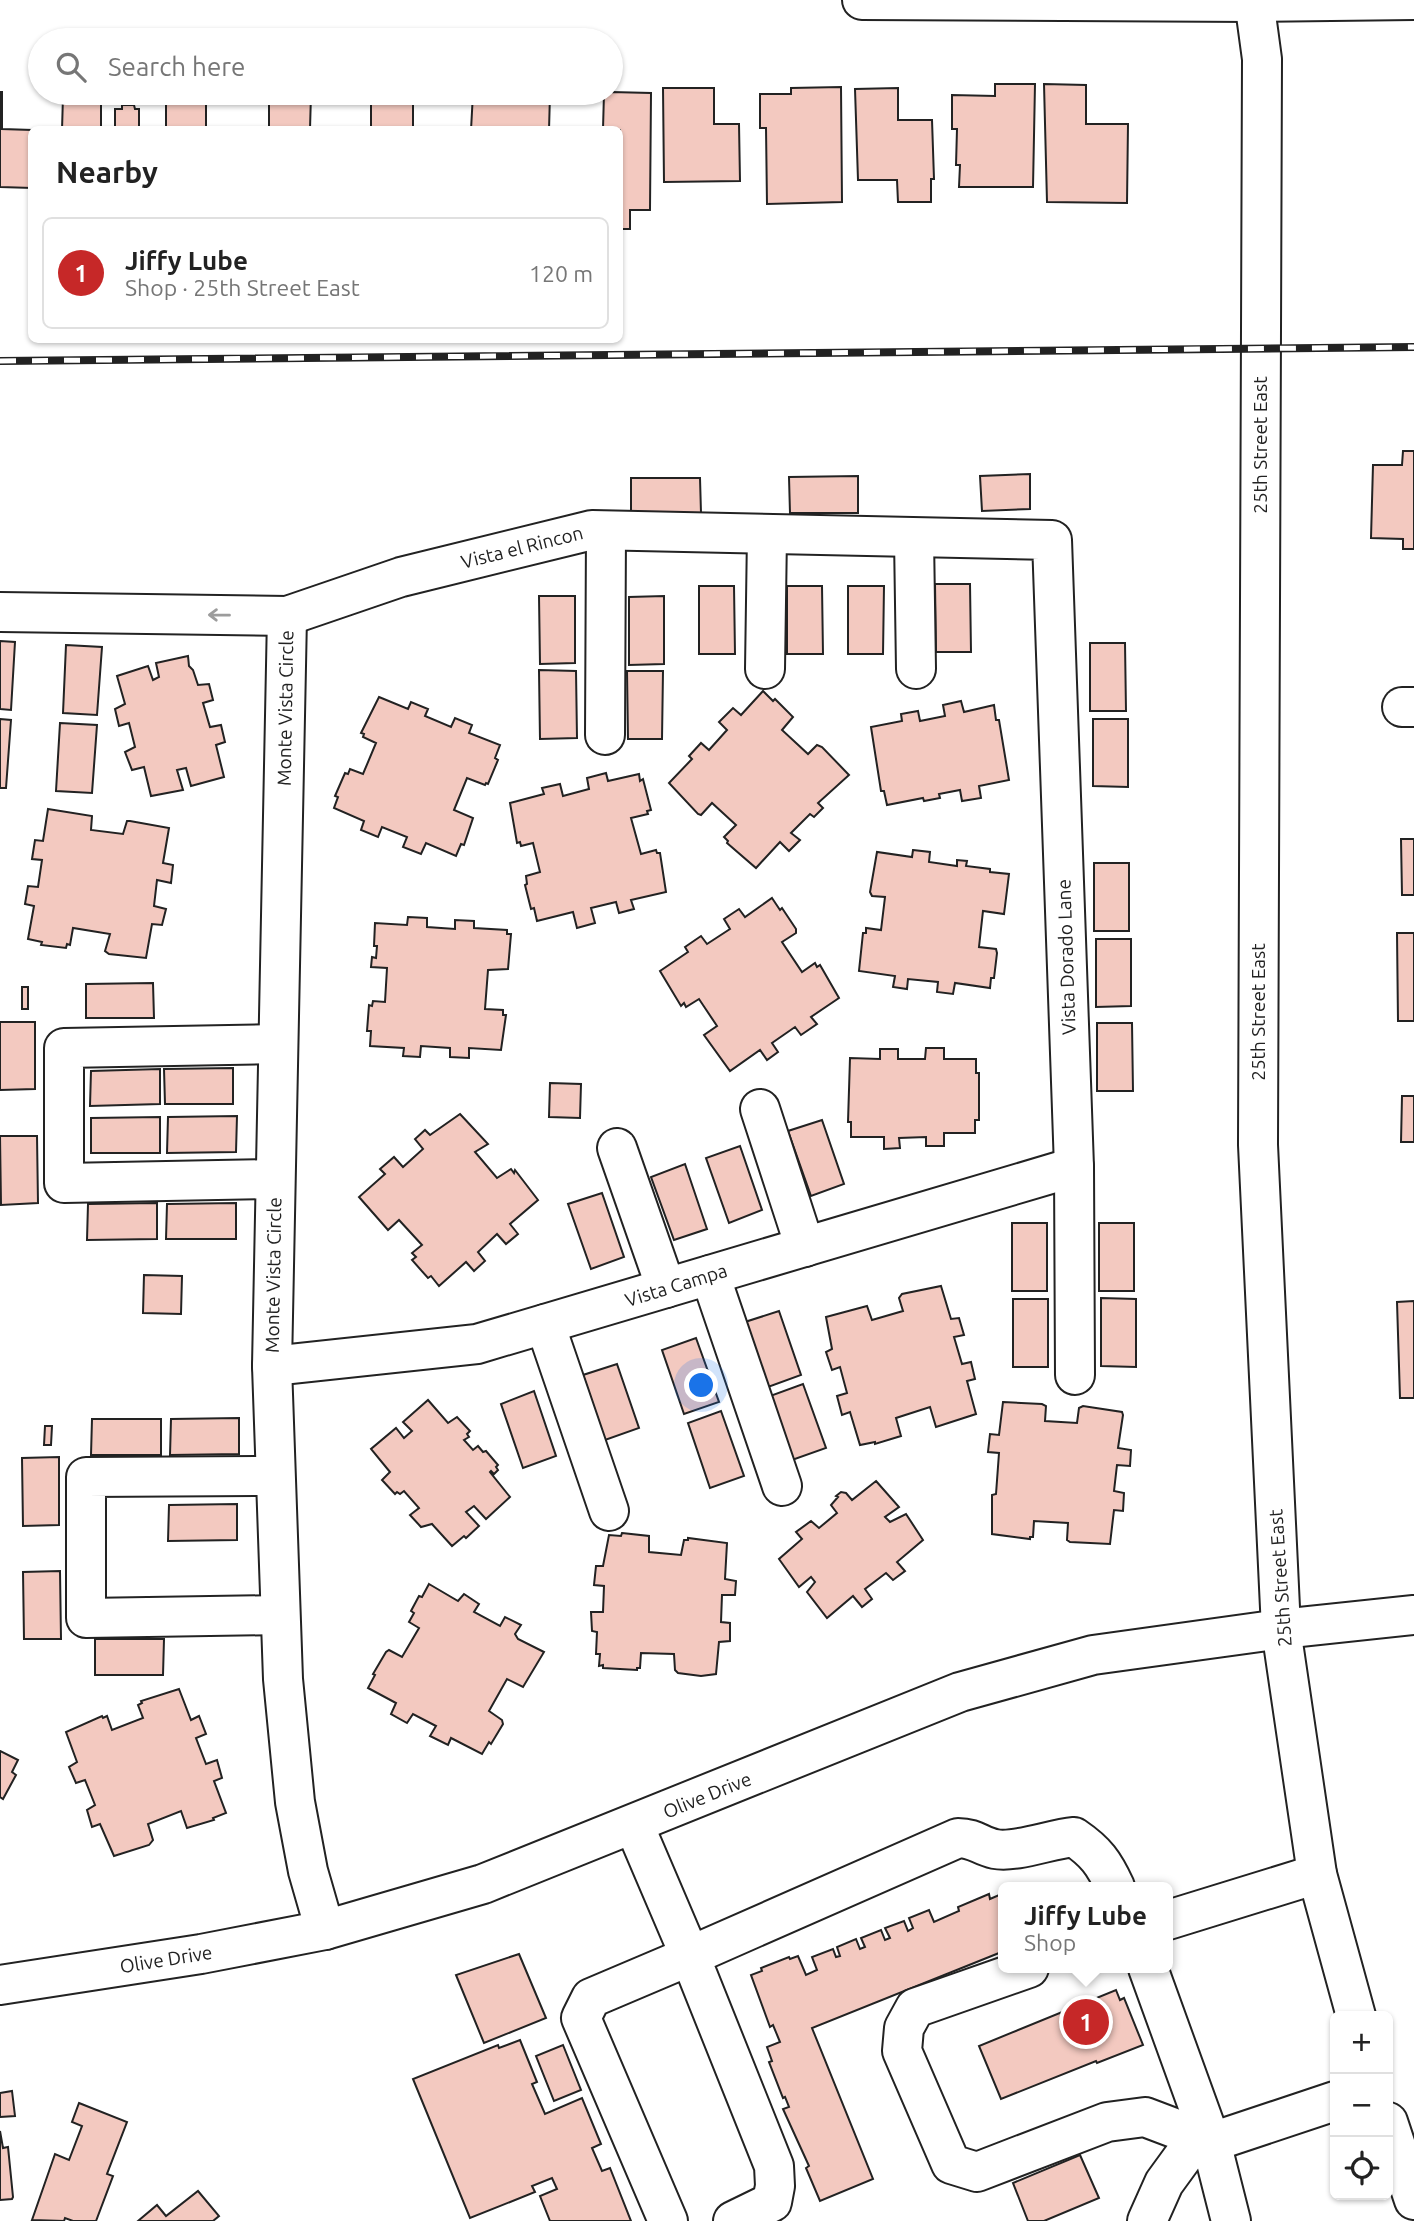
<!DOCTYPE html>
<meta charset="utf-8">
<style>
:root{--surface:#fff;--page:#f6f6f6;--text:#222;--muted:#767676;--line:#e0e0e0;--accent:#c62828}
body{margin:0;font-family:Ubuntu,sans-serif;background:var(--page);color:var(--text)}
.controls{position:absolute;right:21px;bottom:21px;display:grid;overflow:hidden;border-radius:10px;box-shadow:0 2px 5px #0004}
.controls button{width:63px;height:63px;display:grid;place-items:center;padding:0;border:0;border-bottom:2px solid var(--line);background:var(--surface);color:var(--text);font:35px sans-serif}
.you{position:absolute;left:702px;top:1386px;width:24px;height:24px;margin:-18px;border:5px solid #fff;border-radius:50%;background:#1a73e8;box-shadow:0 0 0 10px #1a73e833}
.badge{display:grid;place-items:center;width:46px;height:46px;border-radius:50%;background:var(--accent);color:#fff;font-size:23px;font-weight:700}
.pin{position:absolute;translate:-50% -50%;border:4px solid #fff;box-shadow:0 2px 7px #0006}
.popup{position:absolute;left:998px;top:1882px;width:175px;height:91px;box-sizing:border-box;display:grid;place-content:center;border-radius:10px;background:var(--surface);filter:drop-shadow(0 2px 5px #0005);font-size:23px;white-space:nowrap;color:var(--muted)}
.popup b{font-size:26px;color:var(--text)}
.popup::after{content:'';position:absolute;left:50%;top:100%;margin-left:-14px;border:14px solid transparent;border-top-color:var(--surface)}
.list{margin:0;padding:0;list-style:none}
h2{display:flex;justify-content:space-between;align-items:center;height:91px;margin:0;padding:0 28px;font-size:30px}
h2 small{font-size:23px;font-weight:400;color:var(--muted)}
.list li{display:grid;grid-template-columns:46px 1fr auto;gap:21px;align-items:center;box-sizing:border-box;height:112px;margin:0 14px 14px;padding:0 14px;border:2px solid var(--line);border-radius:10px}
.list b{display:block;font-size:26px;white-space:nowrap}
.list p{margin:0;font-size:23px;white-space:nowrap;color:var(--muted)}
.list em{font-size:23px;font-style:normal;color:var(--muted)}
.icon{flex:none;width:38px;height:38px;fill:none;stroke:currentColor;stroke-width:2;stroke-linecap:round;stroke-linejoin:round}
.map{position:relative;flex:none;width:1414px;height:2221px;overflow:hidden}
.search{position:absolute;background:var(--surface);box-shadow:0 2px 5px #0004;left:28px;top:28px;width:595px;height:77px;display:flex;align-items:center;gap:18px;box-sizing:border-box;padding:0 24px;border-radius:38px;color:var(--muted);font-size:26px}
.panel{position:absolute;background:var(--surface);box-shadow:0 2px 5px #0004;left:28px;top:126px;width:595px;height:217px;border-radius:10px}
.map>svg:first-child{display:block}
.building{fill:#f3c9c0;stroke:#222;stroke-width:2}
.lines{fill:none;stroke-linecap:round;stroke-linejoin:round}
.minor-casing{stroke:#222;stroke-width:42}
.major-casing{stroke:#222;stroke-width:42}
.minor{stroke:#fff;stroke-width:38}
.major{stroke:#fff;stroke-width:38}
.rail-casing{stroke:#222;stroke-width:8}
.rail{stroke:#fff;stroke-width:5;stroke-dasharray:16;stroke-linecap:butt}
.oneway{stroke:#9c9c9c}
.labels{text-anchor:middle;stroke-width:5;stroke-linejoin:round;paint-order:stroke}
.street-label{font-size:19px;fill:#222;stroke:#fff}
</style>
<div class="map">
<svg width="1414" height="2221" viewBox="0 0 1414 2221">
<rect width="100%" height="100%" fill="#fff"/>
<g class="building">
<polygon points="995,84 1035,84 1033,187 959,187 960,165 956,165 957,129 952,129 952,95 995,96"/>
<polygon points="1044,84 1086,85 1086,124 1128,124 1127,203 1047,202"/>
<polygon points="841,87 842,202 767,204 766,128 760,128 760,94 791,94 791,88"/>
<polygon points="663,88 714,88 714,124 739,124 740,181 664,182"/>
<polygon points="898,88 898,120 932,120 934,179 931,179 931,202 898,202 897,180 858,180 855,89"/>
<polygon points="0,92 2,92 2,129 32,130 32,188 0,187"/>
<polygon points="611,92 651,93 650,210 630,210 630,229 620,229 620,130 567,130 603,129 604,93"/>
<rect x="166" y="93" width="40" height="37"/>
<polygon points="473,93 550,94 549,130 471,130"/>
<polygon points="269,94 311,94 310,129 327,130 269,130"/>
<polygon points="371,95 413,95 413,128 448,130 371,130"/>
<polygon points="63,96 88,96 89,101 101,101 101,127 115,127 115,109 122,109 122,105 134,105 135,109 139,109 139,130 62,130"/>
<polygon points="1403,451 1414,451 1414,549 1403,549 1403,539 1371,538 1373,465 1402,465"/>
<polygon points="1030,474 1030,509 982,511 980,476"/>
<polygon points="858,476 858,513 790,513 789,477"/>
<polygon points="631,478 700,478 701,513 631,514"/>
<polygon points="935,584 970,584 971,652 936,652"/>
<polygon points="699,586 734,586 735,654 699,654"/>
<polygon points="787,586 822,586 823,654 787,654"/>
<polygon points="848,586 884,586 883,654 848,654"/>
<polygon points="539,596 575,596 575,663 540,664"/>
<polygon points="664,596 664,664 629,665 629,597"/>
<polygon points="0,641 15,642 11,710 0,709"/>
<polygon points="1090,643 1125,643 1126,711 1090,711"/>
<polygon points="66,645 102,647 97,715 63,713"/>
<polygon points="188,656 189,666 193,670 198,685 209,684 213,700 203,703 210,727 221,725 225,742 216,745 224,777 191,786 186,768 177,770 183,790 151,796 144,767 132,770 125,752 135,747 129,723 119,726 115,709 125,704 117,676 148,666 153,680 159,677 156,663"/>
<polygon points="539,670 576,671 577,738 540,739"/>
<polygon points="627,671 663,671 662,739 628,739"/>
<polygon points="763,691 773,701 775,699 793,717 782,730 808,754 817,745 822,747 849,775 818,803 823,808 814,817 810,814 791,833 800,840 789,851 780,842 756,868 727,843 728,841 724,837 736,825 712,803 701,815 698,814 669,783 692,759 689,756 701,743 709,750 727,730 719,722 733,708 741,715"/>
<polygon points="379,697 408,709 411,702 428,709 425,716 451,727 455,718 472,725 469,733 500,745 495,758 498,760 488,784 486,783 485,785 467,778 454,810 473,818 464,845 461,844 456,856 426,843 421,854 403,847 407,837 382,827 378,837 361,830 364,821 334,808 338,797 335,796 345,773 348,774 350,769 363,774 376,743 363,737 364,734 361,733"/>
<polygon points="961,701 964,712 994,705 996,720 999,720 1009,780 979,786 981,798 962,801 960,790 939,794 940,798 924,801 923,798 887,805 884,791 881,791 871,727 902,721 901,714 918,711 920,721 945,716 943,705"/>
<polygon points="0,719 11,720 6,788 0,788"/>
<polygon points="1093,719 1128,719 1128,787 1093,786"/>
<polygon points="60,723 97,725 92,793 56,791"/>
<polygon points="606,773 608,781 639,774 640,781 643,779 651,810 647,811 648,814 631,818 641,854 656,850 657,853 660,853 666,892 631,900 634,909 619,913 616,902 591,908 595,923 577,928 573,912 537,921 534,908 531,909 525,885 527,884 526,876 540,872 533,843 521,846 520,842 517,843 510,803 544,794 542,788 560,784 563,796 589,789 587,778"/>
<polygon points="48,809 92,816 91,830 123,834 127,821 130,821 169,828 163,863 173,865 171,883 157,880 154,906 166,909 162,925 152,924 146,958 109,954 105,951 110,934 73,928 70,945 67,944 66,948 41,945 42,942 28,939 34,906 25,904 28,886 38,887 42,860 32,859 35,840 43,841"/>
<polygon points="1401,839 1414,839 1414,895 1402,895"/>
<polygon points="913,850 930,852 929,862 957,866 957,860 967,861 966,866 990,869 990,872 1009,874 1004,914 983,911 979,947 996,949 997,953 994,978 991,978 990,988 955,983 953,994 937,992 938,982 908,979 907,989 893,987 895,976 859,971 863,933 866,933 866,928 881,930 885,897 872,896 870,892 877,852 912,857"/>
<rect x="1094" y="863" width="35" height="68"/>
<polygon points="772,898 780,910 782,908 796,929 796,933 782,942 802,972 815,963 817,967 820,965 839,998 811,1017 817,1024 801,1035 795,1027 772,1043 778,1052 767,1060 760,1050 730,1071 704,1035 717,1026 699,999 686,1007 684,1003 681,1006 660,971 688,952 685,947 701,936 707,944 730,929 724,919 739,909 745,917"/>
<polygon points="408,917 427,918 427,927 455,929 455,920 474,921 474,928 507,930 507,934 511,934 508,969 488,970 485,1009 503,1010 503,1015 506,1015 501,1050 469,1048 469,1058 450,1057 450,1048 421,1046 420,1057 403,1056 404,1048 370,1046 371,1031 367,1031 369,1005 372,1006 373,1001 385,1002 387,968 371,967 372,957 376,958 377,946 374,946 375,923 407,925"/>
<polygon points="1397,933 1414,933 1414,1021 1398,1021"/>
<polygon points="1096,939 1131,939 1131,1006 1096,1007"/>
<polygon points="153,983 154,1018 86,1018 86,984"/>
<rect x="22" y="987" width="6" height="22"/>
<polygon points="0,1022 35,1022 35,1089 0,1090"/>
<polygon points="1097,1023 1132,1023 1133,1091 1097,1091"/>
<polygon points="926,1048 944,1048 944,1059 976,1059 976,1073 979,1073 979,1120 975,1120 975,1133 944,1133 944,1146 926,1146 926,1137 899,1138 900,1148 884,1149 884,1137 851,1137 851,1122 848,1122 850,1058 880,1059 880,1049 898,1049 898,1059 925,1059"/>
<polygon points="233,1068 233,1104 165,1104 164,1069"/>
<polygon points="160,1069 160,1104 90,1106 91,1071"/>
<polygon points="550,1083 581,1084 580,1118 549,1117"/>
<polygon points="1402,1096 1414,1096 1414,1142 1401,1142"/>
<polygon points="460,1114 488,1144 475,1152 497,1178 511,1169 514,1173 515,1170 538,1200 510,1224 518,1234 506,1244 497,1234 478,1252 485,1261 474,1271 466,1262 439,1286 431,1276 428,1278 412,1260 416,1257 412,1253 422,1245 399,1220 388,1230 359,1197 385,1174 380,1169 394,1157 403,1167 423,1149 415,1139 425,1130 430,1135"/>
<polygon points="237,1116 236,1152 167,1153 168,1117"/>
<polygon points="160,1117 160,1153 91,1153 91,1118"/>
<polygon points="822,1120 844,1184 811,1196 788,1131"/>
<polygon points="0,1136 37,1136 38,1203 1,1205"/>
<polygon points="740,1146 762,1210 729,1223 706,1158"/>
<polygon points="685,1164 707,1229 674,1240 651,1177"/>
<polygon points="602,1193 624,1257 591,1269 568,1204"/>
<polygon points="157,1203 157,1239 87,1240 88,1204"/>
<polygon points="236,1203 236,1239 166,1239 167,1204"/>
<rect x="1012" y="1223" width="35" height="68"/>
<rect x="1099" y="1223" width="35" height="68"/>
<polygon points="144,1275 182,1276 181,1314 143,1313"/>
<polygon points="941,1286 951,1319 959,1318 964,1335 954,1337 962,1364 971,1362 975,1379 967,1381 976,1414 936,1427 930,1407 896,1418 901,1436 875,1444 875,1442 860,1445 850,1412 842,1415 837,1396 847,1393 840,1367 832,1370 826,1352 832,1349 826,1317 867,1306 872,1320 903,1311 899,1298 902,1294"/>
<polygon points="1101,1298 1136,1299 1136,1367 1101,1366"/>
<rect x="1013" y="1299" width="35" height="68"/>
<polygon points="1414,1301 1414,1398 1400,1398 1397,1302"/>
<polygon points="779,1311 801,1375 768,1387 745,1322"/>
<polygon points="696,1338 719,1402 684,1414 662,1350"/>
<polygon points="617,1364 639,1428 605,1440 583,1375"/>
<polygon points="803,1384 826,1448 792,1460 770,1396"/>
<polygon points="534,1391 556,1456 523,1468 501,1404"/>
<polygon points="428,1400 448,1423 457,1417 470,1431 467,1434 469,1437 464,1440 473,1450 478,1446 483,1452 486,1451 498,1465 496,1467 498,1470 494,1474 491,1471 490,1472 510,1497 486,1519 474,1506 466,1512 479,1526 466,1538 464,1536 452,1546 432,1524 421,1527 410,1515 419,1508 404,1491 400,1494 397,1492 395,1494 382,1480 390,1472 371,1449 396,1428 404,1438 412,1431 403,1422"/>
<polygon points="1003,1402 1042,1404 1046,1406 1045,1421 1077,1423 1079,1408 1083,1406 1122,1412 1123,1415 1118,1448 1131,1450 1130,1466 1117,1465 1114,1491 1124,1493 1123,1511 1114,1510 1110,1544 1070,1542 1067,1540 1068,1523 1034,1521 1033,1537 1030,1537 1030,1539 992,1534 992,1495 996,1494 999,1453 988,1452 990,1434 999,1435"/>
<polygon points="721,1411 744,1476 710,1488 688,1423"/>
<polygon points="239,1418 239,1454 170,1455 171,1419"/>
<polygon points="92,1419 161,1419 161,1455 91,1455"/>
<polygon points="45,1426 52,1426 51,1445 44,1445"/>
<polygon points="59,1457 59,1525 23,1526 22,1458"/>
<polygon points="876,1481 899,1507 885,1517 890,1522 906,1514 923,1540 897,1562 905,1571 893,1580 886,1573 865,1589 872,1599 862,1607 853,1596 827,1618 807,1592 815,1582 811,1577 799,1587 779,1559 802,1539 796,1532 811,1521 819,1528 837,1513 831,1505 838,1497 836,1496 841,1492 846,1493 852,1500"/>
<polygon points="237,1504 237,1540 168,1541 169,1505"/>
<polygon points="622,1533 649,1536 649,1552 681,1555 684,1540 688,1540 688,1538 727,1543 725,1579 736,1581 735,1595 722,1595 721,1622 730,1623 730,1641 719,1642 716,1674 701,1676 678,1673 675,1670 674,1654 641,1653 640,1668 637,1668 637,1670 603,1668 603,1665 599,1666 600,1654 596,1654 597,1632 592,1631 591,1612 603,1612 604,1586 594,1585 596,1566 603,1566 609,1535 621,1536"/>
<polygon points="60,1571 61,1639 24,1639 23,1572"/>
<polygon points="429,1584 458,1601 464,1594 479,1604 474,1612 500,1626 505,1617 521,1625 515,1634 518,1639 544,1652 523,1687 507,1679 489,1711 502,1720 503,1724 491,1744 489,1742 482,1754 451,1738 448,1745 430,1736 436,1726 413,1714 407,1723 391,1714 396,1703 368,1688 375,1675 373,1674 386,1652 389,1650 402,1657 419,1628 409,1622 414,1613 411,1611 419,1596 422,1597"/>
<polygon points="95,1639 164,1639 163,1675 95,1675"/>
<polygon points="179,1689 191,1720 199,1716 206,1734 196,1738 206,1764 217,1760 222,1778 214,1781 226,1813 213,1818 214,1820 187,1828 181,1811 148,1824 153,1840 149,1845 114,1856 100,1824 92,1827 87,1810 95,1805 85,1780 76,1783 69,1767 77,1762 66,1732 102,1716 103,1718 107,1716 112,1730 143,1718 138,1705 142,1703 141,1701"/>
<polygon points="0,1751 18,1760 12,1772 16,1775 3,1799 0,1797"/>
<polygon points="989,1894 990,1899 999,1895 1004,1908 1004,1951 812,2028 873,2179 820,2201 806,2168 809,2166 783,2109 789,2107 785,2097 783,2098 769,2062 772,2061 767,2047 780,2042 773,2025 770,2027 751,1975 762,1971 761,1968 789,1957 790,1959 798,1956 806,1975 817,1970 812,1957 833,1949 836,1957 840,1956 837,1947 856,1939 860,1949 865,1947 861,1938 881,1930 885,1940 890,1938 885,1928 904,1921 908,1931 913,1928 909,1918 929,1910 934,1922 959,1911 958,1907"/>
<polygon points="519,1954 546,2018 484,2043 456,1975"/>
<polygon points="1116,1990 1120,2000 1124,1998 1143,2045 1097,2063 1096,2061 1001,2099 979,2046"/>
<polygon points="520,2040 537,2082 532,2084 545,2114 582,2098 601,2144 592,2148 602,2171 610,2168 631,2221 550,2221 540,2196 557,2189 552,2178 532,2186 535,2192 470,2218 413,2079 498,2045 499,2048"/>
<polygon points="563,2045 581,2090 554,2101 536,2056"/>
<polygon points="12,2091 15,2116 0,2117 0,2093"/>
<polygon points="79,2103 127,2122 107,2174 113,2176 96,2221 73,2221 65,2218 64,2221 32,2220 55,2154 69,2160 82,2126 72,2122"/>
<polygon points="0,2131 3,2148 8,2147 13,2197 12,2199 0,2200"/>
<polygon points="1080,2155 1099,2198 1044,2221 1028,2221 1013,2183"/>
<polygon points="198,2191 219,2216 213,2221 138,2221 157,2205 166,2216"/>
</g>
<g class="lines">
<defs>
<g id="minor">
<polyline points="862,0 1254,2 1414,0"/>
<polyline points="914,538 916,669"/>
<polyline points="0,612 287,616 401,577 592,530 1052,540 1074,1167 1075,1375"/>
<polyline points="287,616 272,1366 283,1679 295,1802 308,1871 325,1930"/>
<polyline points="765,669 767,534"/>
<polyline points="1402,707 1414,707"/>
<polyline points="605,735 606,531"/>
<polyline points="760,1109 805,1247"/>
<polyline points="617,1148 666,1288"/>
<polyline points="275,1179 64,1183 64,1048 278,1044"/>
<polyline points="710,1275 782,1486"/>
<polyline points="545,1324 609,1511"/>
<polyline points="272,1366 477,1344 1074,1167"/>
<polyline points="275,1476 86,1477 86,1618 280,1615"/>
<polyline points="634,1825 690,1956 591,1998 581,2018 668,2221"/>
<polyline points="1168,1920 1317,1874"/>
<polyline points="1029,1968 915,2008 904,2028 902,2051 951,2164 977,2172 1107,2122 1145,2117 1211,2142"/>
<polyline points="1148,1968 1211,2142 1231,2221"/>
<polyline points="0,1985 201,1954 325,1930 483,1884 960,1692 1093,1655 1281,1629 1414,1615"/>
<path d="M 733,2221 L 772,2202 L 775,2186 L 774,2166 L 690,1956 L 958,1838 C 975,1838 980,1846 995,1849 C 1016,1853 1051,1839 1074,1837 C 1096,1852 1104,1863 1115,1887"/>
<polyline points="1147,2221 1164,2183 1188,2150 1335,2101"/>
</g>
<g id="major">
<polyline points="1254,0 1262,59 1258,1145 1281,1629 1317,1874 1356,2016"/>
<polyline points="1388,2122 1414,2200"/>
</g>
</defs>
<use href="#minor" class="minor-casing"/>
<use href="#major" class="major-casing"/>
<use href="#minor" class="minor"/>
<use href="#major" class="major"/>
<defs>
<polyline id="rail" points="0,361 1414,347"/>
</defs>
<use href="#rail" class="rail-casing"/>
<use href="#rail" class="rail"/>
</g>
<defs><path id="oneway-shaft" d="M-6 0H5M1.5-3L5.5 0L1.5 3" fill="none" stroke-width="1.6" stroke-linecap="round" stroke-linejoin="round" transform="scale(1.75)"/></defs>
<use class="oneway" href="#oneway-shaft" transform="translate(219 615) rotate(-179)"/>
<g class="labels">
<g class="street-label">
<text transform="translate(1260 445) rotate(-90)" y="7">25th Street East</text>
<text transform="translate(522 547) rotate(-14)" y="7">Vista el Rincon</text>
<text transform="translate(285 708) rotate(-89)" y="7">Monte Vista Circle</text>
<text transform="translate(1066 957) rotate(-92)" y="7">Vista Dorado Lane</text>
<text transform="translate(1258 1012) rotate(-90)" y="7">25th Street East</text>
<text transform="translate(273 1275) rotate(-89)" y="7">Monte Vista Circle</text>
<text transform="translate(676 1285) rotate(-17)" y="7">Vista Campa</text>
<text transform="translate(1280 1578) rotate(-94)" y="7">25th Street East</text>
<text transform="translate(707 1795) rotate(-22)" y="7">Olive Drive</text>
<text transform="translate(166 1959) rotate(-9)" y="7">Olive Drive</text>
</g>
</g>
</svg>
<div class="controls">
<button>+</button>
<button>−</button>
<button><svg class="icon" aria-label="locate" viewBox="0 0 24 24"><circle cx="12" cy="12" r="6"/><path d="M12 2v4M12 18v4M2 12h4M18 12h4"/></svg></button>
</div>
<div class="you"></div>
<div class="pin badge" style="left:1086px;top:2022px">1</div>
<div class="popup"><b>Jiffy Lube</b>Shop</div>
<div class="search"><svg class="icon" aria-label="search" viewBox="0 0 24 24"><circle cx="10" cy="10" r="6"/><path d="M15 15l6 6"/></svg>Search here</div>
<section class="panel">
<h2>Nearby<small></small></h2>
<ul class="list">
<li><span class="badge">1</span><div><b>Jiffy Lube</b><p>Shop · 25th Street East</p></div><em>120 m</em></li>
</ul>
</section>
</div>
